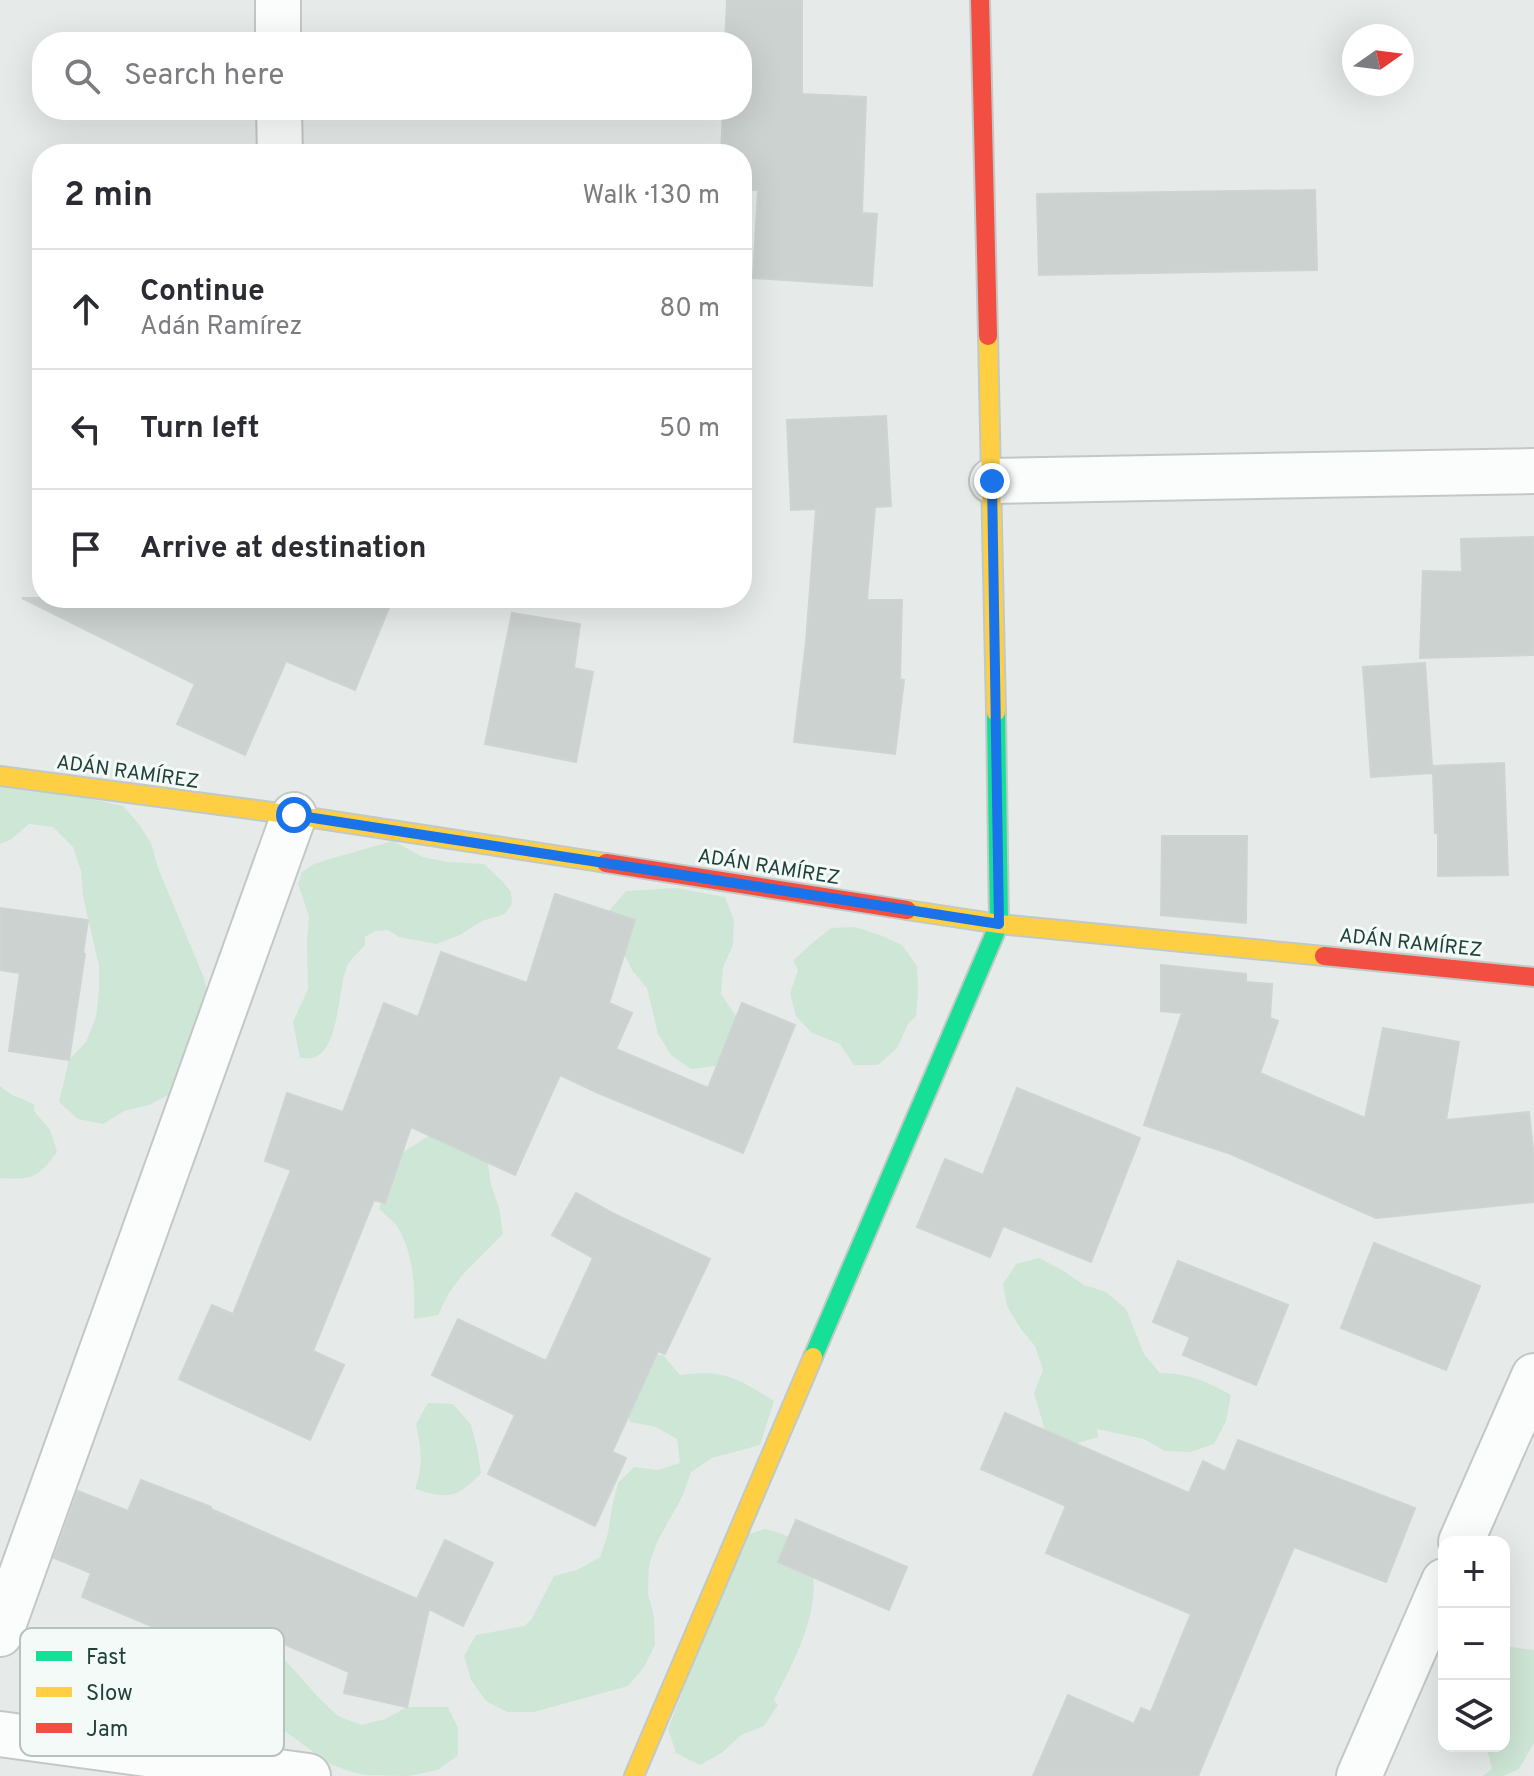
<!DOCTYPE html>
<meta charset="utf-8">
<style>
:root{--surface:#fff;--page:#f2f2f3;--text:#2b2b33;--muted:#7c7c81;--line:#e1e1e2}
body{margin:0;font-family:Overpass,sans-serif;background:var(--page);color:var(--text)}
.controls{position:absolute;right:24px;bottom:24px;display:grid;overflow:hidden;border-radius:16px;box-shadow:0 8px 32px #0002}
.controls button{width:72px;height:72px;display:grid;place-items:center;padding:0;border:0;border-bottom:2px solid var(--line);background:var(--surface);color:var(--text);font:40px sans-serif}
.compass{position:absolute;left:1342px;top:24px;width:72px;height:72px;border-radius:50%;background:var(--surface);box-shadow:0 8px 32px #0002;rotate:76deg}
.stop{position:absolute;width:24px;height:24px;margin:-18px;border:6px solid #1a73e8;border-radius:50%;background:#fff}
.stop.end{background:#1a73e8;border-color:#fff;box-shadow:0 2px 8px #0008}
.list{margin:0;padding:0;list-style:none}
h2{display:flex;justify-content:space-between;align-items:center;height:104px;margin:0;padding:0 32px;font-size:34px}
h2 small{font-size:26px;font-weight:400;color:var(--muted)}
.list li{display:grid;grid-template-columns:52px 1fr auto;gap:24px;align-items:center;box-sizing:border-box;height:120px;padding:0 32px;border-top:2px solid var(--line)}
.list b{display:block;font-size:30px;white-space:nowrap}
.list p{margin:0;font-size:26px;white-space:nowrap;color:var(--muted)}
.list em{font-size:26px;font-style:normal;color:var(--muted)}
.icon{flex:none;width:44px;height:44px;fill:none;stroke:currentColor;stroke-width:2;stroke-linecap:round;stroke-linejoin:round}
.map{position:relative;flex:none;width:1534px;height:1776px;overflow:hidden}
.search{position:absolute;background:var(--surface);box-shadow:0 8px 32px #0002;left:32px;top:32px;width:720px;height:88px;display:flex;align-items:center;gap:20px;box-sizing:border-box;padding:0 28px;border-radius:32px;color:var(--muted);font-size:30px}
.panel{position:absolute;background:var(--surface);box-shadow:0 8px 32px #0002;left:32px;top:144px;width:720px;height:464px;border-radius:32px}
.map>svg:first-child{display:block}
.green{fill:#cee6d6}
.building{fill:#ccd2d0;stroke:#ced4d2;stroke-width:2}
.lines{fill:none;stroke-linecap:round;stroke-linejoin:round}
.street-casing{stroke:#c3c8c6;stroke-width:48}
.fast-casing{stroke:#c1c9c6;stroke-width:22}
.slow-casing{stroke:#c1c9c6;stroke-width:22}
.jam-casing{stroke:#c1c9c6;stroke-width:22}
.street{stroke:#fbfcfc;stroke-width:44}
.fast{stroke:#16e098;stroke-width:18}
.slow{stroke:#ffcf43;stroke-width:18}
.jam{stroke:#f24e42;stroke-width:18}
.route{stroke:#1a73e8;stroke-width:10}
.labels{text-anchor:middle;stroke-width:6;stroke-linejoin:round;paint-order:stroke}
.street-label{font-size:20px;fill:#21413a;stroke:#f4faf7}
.key{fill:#f4faf7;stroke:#b5c2be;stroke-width:2}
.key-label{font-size:22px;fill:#21413a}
</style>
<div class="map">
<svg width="1534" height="1776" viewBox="0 0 1534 1776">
<rect width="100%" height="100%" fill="#e6ebe9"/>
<g class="green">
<polygon points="0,779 123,806 138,823 151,843 158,868 204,978 210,1002 172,1093 149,1105 124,1111 103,1124 78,1119 59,1102 69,1060 86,1042 96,1017 99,991 99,966 83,896 81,871 73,847 53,827 29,824 10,840 0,844"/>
<path d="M 393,841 L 423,857 L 448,862 L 484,864 L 503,882 L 511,892 L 512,904 L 505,914 L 482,921 L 460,935 L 436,944 L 399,937 L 388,930 L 375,931 L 365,937 L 365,945 C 360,951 352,958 348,964 C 337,986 341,1049 313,1058 C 312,1059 301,1058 300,1058 L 293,1022 L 308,989 L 307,940 L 309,916 L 298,884 L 302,872 L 312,865 L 323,861 Z"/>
<polygon points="676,888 725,897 734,920 733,945 723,967 721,994 750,1036 737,1058 715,1066 691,1069 671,1055 658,1034 647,988 632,970 620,947 605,934 610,910 626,891"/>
<polygon points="855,927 880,935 902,945 917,966 918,990 916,1016 908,1024 897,1048 878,1065 854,1065 840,1044 812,1033 796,1016 790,993 798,970 793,961 811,944 831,928"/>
<path d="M 0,1086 L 12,1095 L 34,1104 L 34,1111 L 50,1130 L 57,1152 C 38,1178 32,1180 0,1178 Z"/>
<path d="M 448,1122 L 487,1158 L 491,1184 L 499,1208 L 503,1234 L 465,1272 L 450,1291 L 438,1315 L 414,1319 C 415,1288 414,1253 397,1226 C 392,1220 385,1214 379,1209 L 385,1186 L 389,1162 C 408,1147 429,1138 448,1122 Z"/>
<path d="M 1039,1258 L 1062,1270 L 1084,1285 L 1106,1292 L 1126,1309 L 1144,1354 L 1160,1373 C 1191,1374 1204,1380 1231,1395 L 1226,1421 L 1214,1444 L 1191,1452 L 1165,1451 L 1144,1439 L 1097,1429 L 1098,1437 L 1075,1444 L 1048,1441 L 1034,1393 L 1043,1370 L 1035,1346 L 1020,1328 L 1007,1306 L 1003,1284 L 1016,1264 Z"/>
<path d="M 663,1355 L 680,1375 C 725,1369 737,1378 774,1401 L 760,1445 L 712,1458 L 691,1472 L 683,1495 L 657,1542 L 649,1565 L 648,1593 L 654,1617 L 655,1645 L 644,1667 L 628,1686 L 534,1712 L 507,1712 L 486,1701 L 471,1680 L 464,1656 L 476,1635 L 524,1626 L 531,1620 L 554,1576 L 577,1570 L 600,1557 L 608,1533 L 612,1507 L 618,1483 L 634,1467 L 658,1470 L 680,1463 L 677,1439 L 656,1427 L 630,1422 L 623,1398 L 639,1356 Z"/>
<path d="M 428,1403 L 453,1404 L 471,1425 L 477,1448 L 481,1473 C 457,1499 448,1499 415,1489 C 424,1465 421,1449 416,1424 Z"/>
<path d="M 765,1529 C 772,1531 782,1533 788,1537 C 843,1574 796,1657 774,1700 L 778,1705 L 764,1726 L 741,1735 L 723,1752 L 700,1765 L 676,1753 L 668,1729 L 742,1536 Z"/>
<polygon points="1504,1646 1534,1650 1534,1743 1519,1769 1503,1776 1483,1776 1492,1769 1486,1746 1504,1746"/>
<polygon points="263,1651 286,1661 320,1699 338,1716 362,1725 385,1719 407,1707 448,1707 458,1728 458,1755 438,1770 408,1776 365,1775 352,1772 330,1764 249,1705 241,1683 240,1660"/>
</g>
<g class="building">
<polygon points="727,0 802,0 802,94 866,97 862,213 877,214 872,286 753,278 758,190 742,190 742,154 721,154 723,110 742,110 742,42 725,42"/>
<polygon points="1315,190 1317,270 1039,275 1037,194"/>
<polygon points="886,416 891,506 875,507 867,600 902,600 900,679 904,680 895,754 794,742 806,642 816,509 791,510 787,420"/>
<polygon points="1534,537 1534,655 1420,658 1423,571 1462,572 1461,539"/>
<polygon points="22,598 393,598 355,690 286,661 245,755 177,724 195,684"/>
<polygon points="512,613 580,624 574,668 593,672 576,762 485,744"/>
<polygon points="1425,663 1432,766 1504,763 1508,875 1438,876 1438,833 1435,833 1433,773 1371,777 1363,667"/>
<polygon points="1162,836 1247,836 1246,923 1161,915"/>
<polygon points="555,894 635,920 609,1003 632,1013 616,1049 708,1088 742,1003 795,1025 743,1153 596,1092 560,1075 515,1175 411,1127 385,1203 374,1200 313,1351 344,1365 310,1440 179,1379 212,1305 233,1314 291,1170 265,1161 287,1093 343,1112 384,1003 418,1017 441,952 527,983"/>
<polygon points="0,908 88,920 83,953 85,954 69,1060 9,1051 20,973 0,970"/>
<polygon points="1161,965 1246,974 1246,982 1272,984 1270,1018 1278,1021 1260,1073 1365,1118 1383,1028 1459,1042 1446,1120 1529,1112 1534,1158 1534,1202 1376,1218 1231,1154 1144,1125 1182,1013 1161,1011"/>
<polygon points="1017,1088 1140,1138 1091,1262 1003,1226 990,1257 917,1227 945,1159 983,1175"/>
<polygon points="576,1193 614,1214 710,1259 665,1354 658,1351 612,1452 626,1458 595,1526 488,1474 515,1415 432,1375 458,1319 546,1361 593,1258 552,1235"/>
<polygon points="1374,1243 1480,1286 1446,1370 1341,1328"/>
<polygon points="1178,1261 1288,1305 1256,1385 1183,1355 1190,1337 1153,1322"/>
<polygon points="1005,1413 1189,1493 1203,1461 1225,1472 1238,1440 1415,1508 1386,1582 1294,1547 1198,1776 1033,1776 1068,1695 1134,1724 1141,1708 1151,1712 1191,1614 1046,1553 1066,1506 981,1469"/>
<polygon points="141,1480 211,1507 211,1509 417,1599 445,1540 493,1563 463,1626 429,1609 407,1707 344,1693 349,1672 256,1632 211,1737 140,1728 156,1628 82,1597 91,1573 54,1558 78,1491 128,1511"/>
<polygon points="796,1520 907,1567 889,1610 778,1562"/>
</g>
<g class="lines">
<defs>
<g id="street">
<polyline points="278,0 278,42"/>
<polyline points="279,110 280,154"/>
<polyline points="992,481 1534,471"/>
<polyline points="1461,1542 1534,1376"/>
<polyline points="0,1634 294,815"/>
<polyline points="0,1734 308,1776"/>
<polyline points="1359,1776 1444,1581"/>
</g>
<polyline id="fast" points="813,1357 999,924 996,712"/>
<g id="slow">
<polyline points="988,336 996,712"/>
<polyline points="0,776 294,815 606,863"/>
<polyline points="907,910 999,924 1324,956"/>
<polyline points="634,1776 813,1357"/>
</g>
<g id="jam">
<polyline points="980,0 988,336"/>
<polyline points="606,863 907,910"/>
<polyline points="1324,956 1534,977"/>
</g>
</defs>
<use href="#street" class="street-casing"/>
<use href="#fast" class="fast-casing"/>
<use href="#slow" class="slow-casing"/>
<use href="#jam" class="jam-casing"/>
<use href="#street" class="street"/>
<use href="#fast" class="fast"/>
<use href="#slow" class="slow"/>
<use href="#jam" class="jam"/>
</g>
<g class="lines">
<polyline class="route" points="294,815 999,924 992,481"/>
</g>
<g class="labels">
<g class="street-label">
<text transform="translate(128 771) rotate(8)" y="7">ADÁN RAMÍREZ</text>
<text transform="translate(769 866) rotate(9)" y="7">ADÁN RAMÍREZ</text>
<text transform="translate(1411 942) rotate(6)" y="7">ADÁN RAMÍREZ</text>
</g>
</g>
<rect x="20" y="1628" width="264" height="128" rx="12" class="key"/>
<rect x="36" y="1651" width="36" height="10" fill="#16e098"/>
<rect x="36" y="1687" width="36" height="10" fill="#ffcf43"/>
<rect x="36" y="1723" width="36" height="10" fill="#f24e42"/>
<g class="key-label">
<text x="86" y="1664">Fast</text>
<text x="86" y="1700">Slow</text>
<text x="86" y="1736">Jam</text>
</g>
</svg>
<div class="controls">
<button>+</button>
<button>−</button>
<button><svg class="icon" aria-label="layers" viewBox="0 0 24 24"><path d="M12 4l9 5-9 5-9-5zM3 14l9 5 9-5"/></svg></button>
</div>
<svg class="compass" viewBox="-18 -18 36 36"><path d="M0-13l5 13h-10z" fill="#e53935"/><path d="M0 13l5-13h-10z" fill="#7c7c81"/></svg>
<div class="stop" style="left:294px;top:815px"></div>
<div class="stop end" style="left:992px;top:481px"></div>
<div class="search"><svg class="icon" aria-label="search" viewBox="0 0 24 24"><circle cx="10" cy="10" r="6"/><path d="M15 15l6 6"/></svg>Search here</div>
<section class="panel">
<h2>2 min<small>Walk · 130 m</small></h2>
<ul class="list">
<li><svg class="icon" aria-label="ahead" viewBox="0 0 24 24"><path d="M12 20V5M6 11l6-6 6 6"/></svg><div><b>Continue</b><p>Adán Ramírez</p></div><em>80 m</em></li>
<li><svg class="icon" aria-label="left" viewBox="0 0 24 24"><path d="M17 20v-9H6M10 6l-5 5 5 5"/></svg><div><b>Turn left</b></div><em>50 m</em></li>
<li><svg class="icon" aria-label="arrive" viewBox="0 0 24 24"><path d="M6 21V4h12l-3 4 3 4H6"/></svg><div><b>Arrive at destination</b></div></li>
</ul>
</section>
</div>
